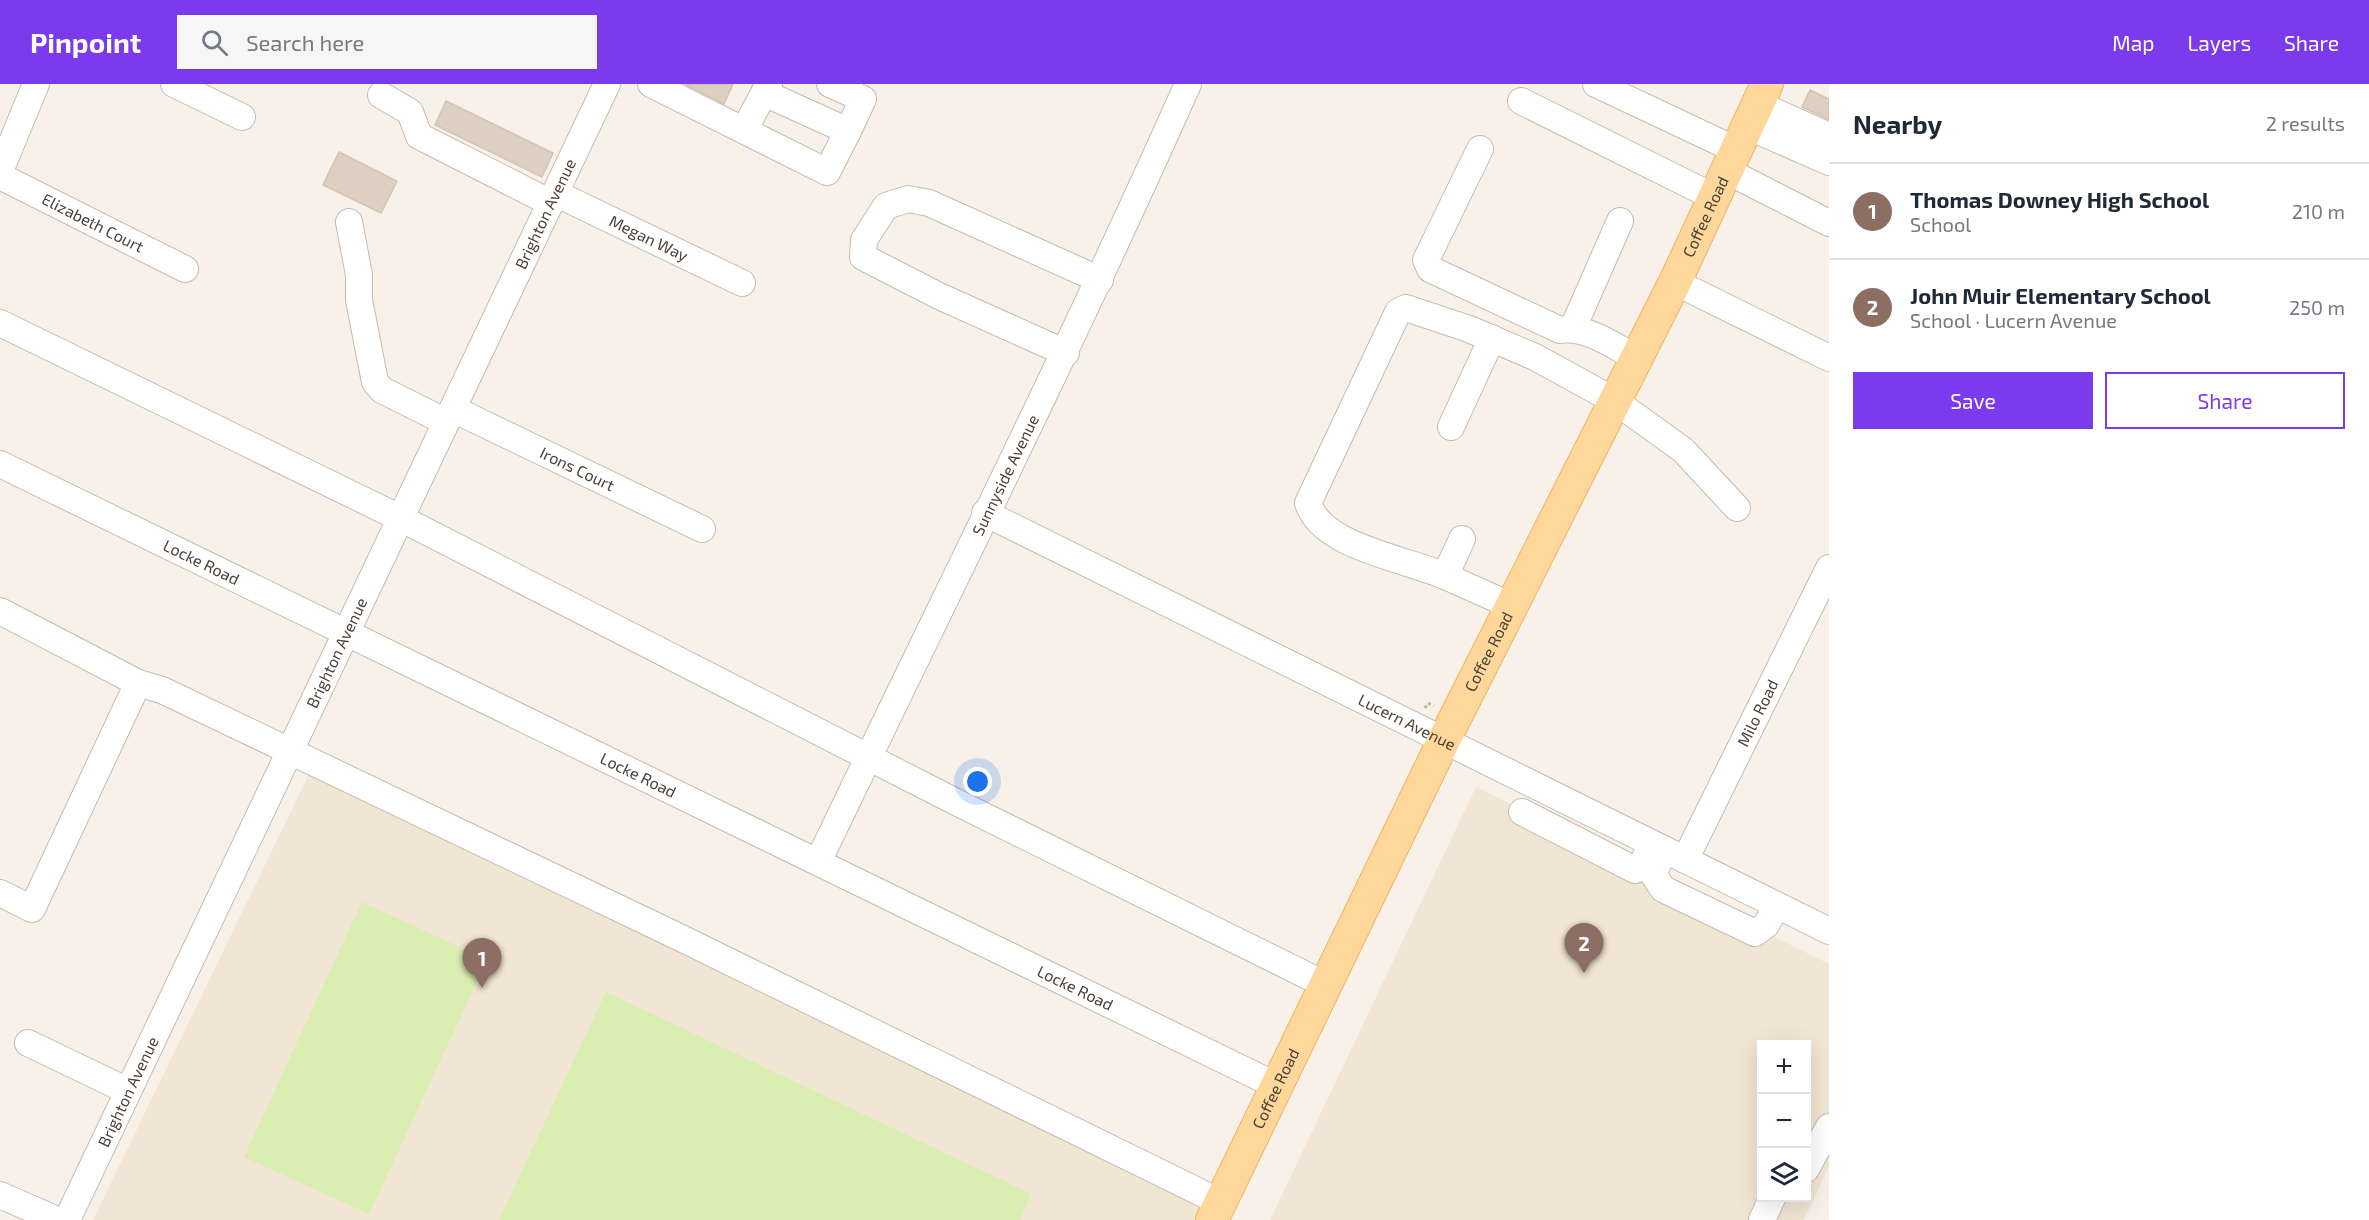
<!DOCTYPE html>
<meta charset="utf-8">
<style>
:root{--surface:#fff;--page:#f6f6f7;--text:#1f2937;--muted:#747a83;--line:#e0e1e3;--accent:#7c3aed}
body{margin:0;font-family:"Exo 2",sans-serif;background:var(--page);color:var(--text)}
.controls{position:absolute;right:18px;bottom:18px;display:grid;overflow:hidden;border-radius:0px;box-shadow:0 6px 24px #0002}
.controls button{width:54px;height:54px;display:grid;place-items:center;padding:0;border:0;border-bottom:2px solid var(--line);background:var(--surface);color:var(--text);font:30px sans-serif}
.you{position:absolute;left:978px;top:698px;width:21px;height:21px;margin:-15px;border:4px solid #fff;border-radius:50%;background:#1a73e8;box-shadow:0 0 0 9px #1a73e833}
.badge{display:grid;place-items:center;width:39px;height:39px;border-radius:50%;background:var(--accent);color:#fff;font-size:20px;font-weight:700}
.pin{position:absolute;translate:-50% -50px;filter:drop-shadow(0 2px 3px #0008)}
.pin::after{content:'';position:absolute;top:32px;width:21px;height:18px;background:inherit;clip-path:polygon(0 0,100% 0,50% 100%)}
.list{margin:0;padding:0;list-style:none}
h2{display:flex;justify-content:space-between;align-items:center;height:78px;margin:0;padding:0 24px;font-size:26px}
h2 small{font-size:20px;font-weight:400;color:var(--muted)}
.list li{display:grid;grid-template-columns:39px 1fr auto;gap:18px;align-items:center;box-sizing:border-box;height:96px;padding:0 24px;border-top:2px solid var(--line)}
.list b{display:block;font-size:22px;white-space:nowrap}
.list p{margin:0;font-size:20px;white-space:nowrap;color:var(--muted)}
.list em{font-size:20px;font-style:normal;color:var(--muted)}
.actions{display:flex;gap:12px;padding:18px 24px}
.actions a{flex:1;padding:14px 0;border:2px solid var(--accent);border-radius:0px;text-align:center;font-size:21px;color:var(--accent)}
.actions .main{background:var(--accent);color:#fff}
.icon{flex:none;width:33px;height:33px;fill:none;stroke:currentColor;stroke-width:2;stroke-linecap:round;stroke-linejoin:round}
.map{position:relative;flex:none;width:1829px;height:1136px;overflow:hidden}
header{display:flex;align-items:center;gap:36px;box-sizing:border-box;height:84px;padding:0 30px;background:var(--accent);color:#fff}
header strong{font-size:28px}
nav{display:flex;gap:33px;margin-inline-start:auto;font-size:21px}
.search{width:420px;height:54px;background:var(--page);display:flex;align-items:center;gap:15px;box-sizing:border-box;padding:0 21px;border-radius:0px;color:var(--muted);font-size:22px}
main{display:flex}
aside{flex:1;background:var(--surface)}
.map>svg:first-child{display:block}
.education{fill:#f1e5d3;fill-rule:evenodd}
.green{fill:#d9eeb0}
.building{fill:#ddcfc1;stroke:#d5c3b1;stroke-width:1.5}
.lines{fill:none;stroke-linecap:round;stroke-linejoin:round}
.minor-casing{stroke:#c6bbaf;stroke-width:28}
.major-casing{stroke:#f0b35f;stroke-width:34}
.path{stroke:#c7b29b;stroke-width:3;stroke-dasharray:3 3;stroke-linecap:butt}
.minor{stroke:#fff;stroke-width:26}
.major{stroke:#ffd79b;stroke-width:32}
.labels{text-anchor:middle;stroke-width:5;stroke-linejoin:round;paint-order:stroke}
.street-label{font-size:16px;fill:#4c4137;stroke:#fff}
</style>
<header>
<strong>Pinpoint</strong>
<div class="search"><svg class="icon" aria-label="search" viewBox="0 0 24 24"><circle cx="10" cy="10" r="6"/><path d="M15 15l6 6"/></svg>Search here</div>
<nav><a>Map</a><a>Layers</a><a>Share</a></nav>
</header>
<main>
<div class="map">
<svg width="1829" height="1136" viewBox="0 0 1829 1136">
<rect width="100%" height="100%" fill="#f7f1ea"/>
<g class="education">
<polygon points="311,686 1208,1123 1201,1136 93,1136"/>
<path d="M 1476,703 L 1829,880 L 1829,1082 L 1804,1136 L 1270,1136 ZM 1762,960 L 1806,960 L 1806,1114 L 1762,1114 Z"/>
</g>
<g class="green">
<polygon points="362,818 487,876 369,1130 244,1073"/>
<polygon points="606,908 1031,1110 1020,1136 499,1136"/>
</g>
<g class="building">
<polygon points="685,0 733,0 724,20"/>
<polygon points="1810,6 1829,15 1829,36 1802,23"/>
<polygon points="446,17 553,69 542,93 435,41"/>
<polygon points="339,68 397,97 381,129 323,101"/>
</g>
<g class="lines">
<defs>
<g id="minor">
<polyline points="174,0 242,33"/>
<polyline points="651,0 827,88 848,47 764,9"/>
<polyline points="830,0 863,15 848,47"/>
<polyline points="1596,0 1736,66"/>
<polyline points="381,11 410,28 419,52 551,119"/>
<polyline points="1521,17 1714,113"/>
<polyline points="1758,20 1829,52"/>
<polyline points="1747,42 1829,78"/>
<polyline points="744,46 769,0"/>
<path d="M 1480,65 L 1426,176 L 1430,185 L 1560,246 C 1588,242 1613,262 1637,274"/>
<polyline points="0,87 36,0"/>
<polyline points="1727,87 1829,139"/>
<path id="s1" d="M 0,92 L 185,185"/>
<path id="s2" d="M 555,109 L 742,199"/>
<polyline points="349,138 359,191 359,216 375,298 382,306 446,338"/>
<polyline points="1675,198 1829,274"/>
<polyline points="0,239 400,434 958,719 1326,901"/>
<polyline points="1573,244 1620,137"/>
<polyline points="1066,269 939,212 863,173 864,156 886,122 908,115 929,119 1100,196"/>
<path id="s3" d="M 453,325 L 702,445"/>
<polyline points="1451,343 1492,254"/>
<path id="s4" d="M 0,380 L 1277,1002"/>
<path id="s5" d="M 985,429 L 1829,847"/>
<polyline points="1462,455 1445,492 1512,522"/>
<path d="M 1445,492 C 1407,475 1321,463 1308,419 L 1398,228 L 1406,224 L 1469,245 L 1535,273 L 1615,317 L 1683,366 L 1737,424"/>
<polyline points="0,527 138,599 32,825 0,809"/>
<polyline points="138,599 162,606 681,854 1220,1118"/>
<polyline points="1522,728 1635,786 1643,778 1652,760"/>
<polyline points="1665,766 1653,790 1663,805 1755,849 1766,841 1777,822"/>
<path id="s6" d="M 1685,776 L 1829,484"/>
<path id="s7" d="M 818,778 C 942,519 1071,263 1188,0"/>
<polyline points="28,959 128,1007"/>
<polyline points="1806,1085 1829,1043"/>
<polyline points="0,1111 57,1136"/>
<path id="s8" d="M 67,1136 L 607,0"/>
<polyline points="1762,1136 1772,1114"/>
</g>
<g id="major">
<path id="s9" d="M 1212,1136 L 1444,656 L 1675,198 L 1767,0"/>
</g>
</defs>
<use href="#minor" class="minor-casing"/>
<use href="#major" class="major-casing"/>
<polyline class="path" points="1425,624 1428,619 1434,622"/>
<use href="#minor" class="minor"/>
<use href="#major" class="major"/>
</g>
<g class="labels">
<g class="street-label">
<text dy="6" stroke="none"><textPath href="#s8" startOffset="1114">Brighton Avenue</textPath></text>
<text dy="6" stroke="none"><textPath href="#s9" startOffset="1118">Coffee Road</textPath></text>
<text dy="6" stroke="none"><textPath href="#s1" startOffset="104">Elizabeth Court</textPath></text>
<text dy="6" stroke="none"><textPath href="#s2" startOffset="104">Megan Way</textPath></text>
<text dy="6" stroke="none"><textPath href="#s3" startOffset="138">Irons Court</textPath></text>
<text dy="6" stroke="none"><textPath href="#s7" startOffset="430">Sunnyside Avenue</textPath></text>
<text dy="6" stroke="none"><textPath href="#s4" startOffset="224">Locke Road</textPath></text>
<text dy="6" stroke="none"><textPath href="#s8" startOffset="628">Brighton Avenue</textPath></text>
<text dy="6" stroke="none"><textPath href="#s9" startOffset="632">Coffee Road</textPath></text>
<text dy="6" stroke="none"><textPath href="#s6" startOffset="164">Milo Road</textPath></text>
<text dy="6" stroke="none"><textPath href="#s5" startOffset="471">Lucern Avenue</textPath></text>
<text dy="6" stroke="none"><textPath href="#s4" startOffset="710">Locke Road</textPath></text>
<text dy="6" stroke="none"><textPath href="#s4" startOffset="1196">Locke Road</textPath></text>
<text dy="6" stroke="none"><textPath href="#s9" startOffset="146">Coffee Road</textPath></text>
<text dy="6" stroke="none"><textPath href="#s8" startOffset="142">Brighton Avenue</textPath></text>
</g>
</g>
</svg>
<div class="controls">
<button>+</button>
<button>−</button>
<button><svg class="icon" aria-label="layers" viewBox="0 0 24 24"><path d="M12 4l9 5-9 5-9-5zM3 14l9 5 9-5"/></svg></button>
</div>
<div class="you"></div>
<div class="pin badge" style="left:482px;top:904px;background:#8d6e63">1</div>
<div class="pin badge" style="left:1584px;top:889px;background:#8d6e63">2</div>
</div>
<aside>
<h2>Nearby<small>2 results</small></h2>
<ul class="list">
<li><span class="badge" style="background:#8d6e63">1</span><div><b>Thomas Downey High School</b><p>School</p></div><em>210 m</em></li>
<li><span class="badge" style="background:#8d6e63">2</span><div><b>John Muir Elementary School</b><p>School · Lucern Avenue</p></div><em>250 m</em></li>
</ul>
<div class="actions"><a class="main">Save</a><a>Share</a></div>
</aside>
</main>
